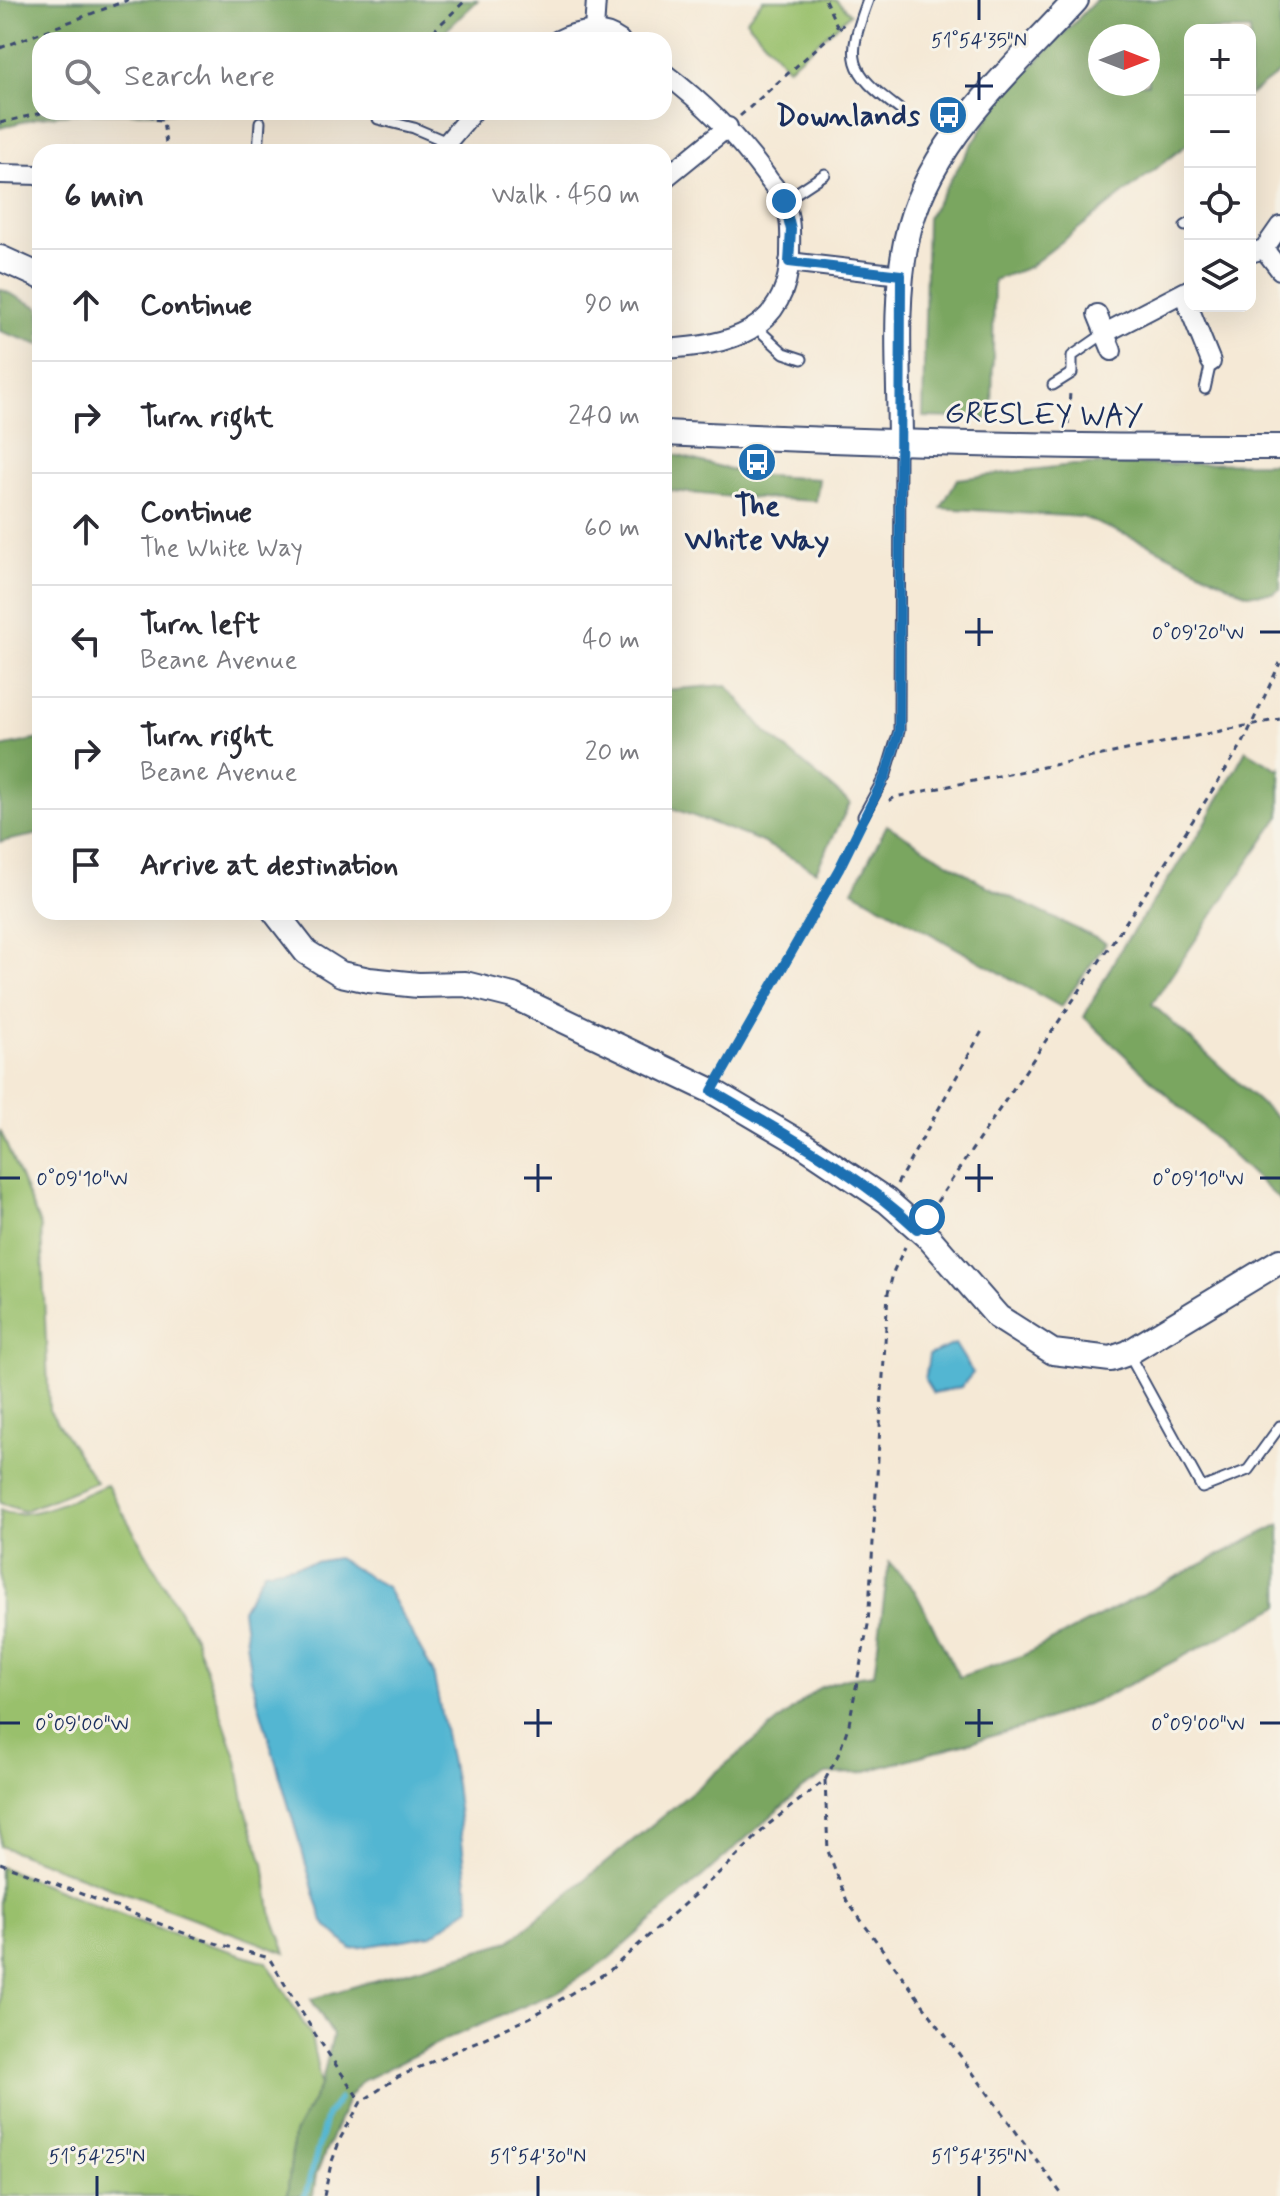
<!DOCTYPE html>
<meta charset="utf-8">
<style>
:root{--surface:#fff;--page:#f7f7f7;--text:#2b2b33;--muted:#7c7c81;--line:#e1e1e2}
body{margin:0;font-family:Mynerve,sans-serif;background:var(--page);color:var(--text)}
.controls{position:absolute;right:24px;top:24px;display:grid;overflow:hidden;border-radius:16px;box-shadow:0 8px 32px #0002}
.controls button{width:72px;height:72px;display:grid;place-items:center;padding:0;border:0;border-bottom:2px solid var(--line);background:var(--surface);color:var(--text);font:40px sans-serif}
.compass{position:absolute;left:1088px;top:24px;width:72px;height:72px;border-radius:50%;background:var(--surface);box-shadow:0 8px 32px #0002;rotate:90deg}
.stop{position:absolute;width:24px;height:24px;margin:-18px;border:6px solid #1f6fb2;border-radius:50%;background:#fff}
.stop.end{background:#1f6fb2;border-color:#fff;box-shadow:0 2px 8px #0008}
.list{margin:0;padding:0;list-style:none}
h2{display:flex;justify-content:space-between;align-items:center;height:104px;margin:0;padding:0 32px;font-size:34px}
h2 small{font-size:26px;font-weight:400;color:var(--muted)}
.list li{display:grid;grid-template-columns:52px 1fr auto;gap:24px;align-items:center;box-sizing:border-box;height:112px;padding:0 32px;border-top:2px solid var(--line)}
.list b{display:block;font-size:30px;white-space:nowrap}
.list p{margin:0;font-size:26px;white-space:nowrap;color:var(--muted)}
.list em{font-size:26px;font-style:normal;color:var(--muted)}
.icon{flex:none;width:44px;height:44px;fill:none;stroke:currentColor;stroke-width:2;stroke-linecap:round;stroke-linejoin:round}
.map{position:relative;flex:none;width:1280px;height:2196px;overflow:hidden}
.search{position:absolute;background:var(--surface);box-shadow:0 8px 32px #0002;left:32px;top:32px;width:640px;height:88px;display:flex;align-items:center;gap:20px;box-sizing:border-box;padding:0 28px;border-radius:24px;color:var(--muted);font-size:30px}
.panel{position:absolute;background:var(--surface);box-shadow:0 8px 32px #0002;left:32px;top:144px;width:640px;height:776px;border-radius:24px}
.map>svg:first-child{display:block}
.green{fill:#99c06c;stroke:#5a7865;stroke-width:2}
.forest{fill:#7aa660;stroke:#4a6a5f;stroke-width:2;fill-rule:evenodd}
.water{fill:#53b6d2;stroke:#377298;stroke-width:2}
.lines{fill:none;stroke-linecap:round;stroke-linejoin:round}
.stream{stroke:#53b6d2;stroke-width:6}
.service-casing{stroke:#3c4b70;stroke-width:13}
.minor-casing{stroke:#3c4b70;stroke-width:22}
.tertiary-casing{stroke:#3c4b70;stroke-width:28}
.path{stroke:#3c4b70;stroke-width:3;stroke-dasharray:6 6;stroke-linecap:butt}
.service{stroke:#fff;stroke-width:9}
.minor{stroke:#fff;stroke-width:18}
.tertiary{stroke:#fff;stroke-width:24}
.route{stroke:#1f6fb2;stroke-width:10}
.ticks{fill:none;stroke:#1b2f5e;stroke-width:3}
.labels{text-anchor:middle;stroke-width:6;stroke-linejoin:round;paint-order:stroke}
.poi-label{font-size:30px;font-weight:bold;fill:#1b2f5e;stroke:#f7f3e8;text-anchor:end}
.street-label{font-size:30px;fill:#1b2f5e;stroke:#f7f3e8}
.ticks-label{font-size:20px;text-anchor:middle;fill:#1b2f5e;stroke:#f7f3e8;stroke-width:6;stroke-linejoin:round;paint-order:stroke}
</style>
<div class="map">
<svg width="1280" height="2196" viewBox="0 0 1280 2196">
<rect width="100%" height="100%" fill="#f7f3e8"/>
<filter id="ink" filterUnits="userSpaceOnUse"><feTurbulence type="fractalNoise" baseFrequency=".0125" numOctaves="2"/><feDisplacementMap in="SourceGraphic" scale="16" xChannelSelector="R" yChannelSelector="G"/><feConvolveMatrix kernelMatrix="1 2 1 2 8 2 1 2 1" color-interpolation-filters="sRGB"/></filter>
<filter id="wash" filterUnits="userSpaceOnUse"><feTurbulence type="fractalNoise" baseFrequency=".006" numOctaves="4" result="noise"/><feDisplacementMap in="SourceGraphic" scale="32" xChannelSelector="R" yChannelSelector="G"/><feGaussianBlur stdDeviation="1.8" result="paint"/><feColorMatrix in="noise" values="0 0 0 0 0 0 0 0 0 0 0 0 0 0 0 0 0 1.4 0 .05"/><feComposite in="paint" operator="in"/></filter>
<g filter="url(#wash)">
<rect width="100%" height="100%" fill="#f5e9d6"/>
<g class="green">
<polygon points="763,0 836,0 850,14 788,68 746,20"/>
<polygon points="0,1130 41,1227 49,1410 96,1482 23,1511 0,1503"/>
<path d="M 107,1485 L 195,1638 L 237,1760 L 245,1807 L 264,1863 L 271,1912 L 286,1953 L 0,1846 L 0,1510 C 25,1524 81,1495 107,1485 Z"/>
<polygon points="0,1867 155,1928 267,1962 311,2036 321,2085 294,2134 287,2196 0,2196"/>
</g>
<g class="forest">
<polygon points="0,0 478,0 436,40 40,40 40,112 251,112 83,113 40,117 0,128"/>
<path d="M 1096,0 L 1280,0 L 1280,72 L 1250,95 L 1250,30 L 1190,30 L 1190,142 L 1029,267 L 994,280 L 992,419 L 923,417 L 927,218 L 999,101 ZM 1100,36 L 1148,36 L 1148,84 L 1100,84 Z"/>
<polygon points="0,289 40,308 40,345 0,331"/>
<polygon points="664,452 751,475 819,479 816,501 720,496 664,490"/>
<polygon points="1280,463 1280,589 1273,593 1247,594 1150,545 1082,517 941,508 957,479 1072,465"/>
<polygon points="727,685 766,732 850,803 816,871 760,841 664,805 664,690"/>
<polygon points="40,739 40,834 0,842 0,747"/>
<polygon points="1246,750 1278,769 1280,767 1280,816 1152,1004 1280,1121 1280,1200 1084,1017 1119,952 1201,831"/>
<polygon points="887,825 989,887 1106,943 1061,1007 853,890"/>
<polygon points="1280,1524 1280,1606 1107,1696 1038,1723 860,1773 826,1774 802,1789 607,1960 559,1991 447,2039 362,2081 349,2097 316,2174 313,2196 287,2196 294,2134 321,2085 333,2035 311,1999 510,1941 819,1688 846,1678 874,1674 889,1562 915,1591 959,1677 1022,1656"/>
</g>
<g class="water">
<polygon points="955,1344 973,1373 961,1387 933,1393 925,1380 929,1355"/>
<polygon points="337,1558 386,1587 433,1672 455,1784 470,1907 432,1935 351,1949 323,1922 251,1678 242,1610 264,1571"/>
</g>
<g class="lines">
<polyline class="stream" points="305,2196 327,2115 339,2099"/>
</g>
</g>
<g filter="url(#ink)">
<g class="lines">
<defs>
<g id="service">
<path d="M 868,0 C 846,60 847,70 899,109"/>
<polyline points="378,119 414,128 447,142"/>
<polyline points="258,152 260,122"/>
<polyline points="784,201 825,174"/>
<polyline points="1185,226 1190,223"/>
<polyline points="664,287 664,299"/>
<polyline points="757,328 784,353 802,359"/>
<polyline points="1053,385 1072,373 1072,356 1105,333"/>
<polyline points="1205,389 1211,362"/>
<polyline points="863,816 886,774 899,731 900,444"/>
<polyline points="1128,1353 1202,1488 1248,1470 1280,1426"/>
</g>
<g id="minor">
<polyline points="594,30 596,0"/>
<path d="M 558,40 C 578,30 601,26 620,40"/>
<path d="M 664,73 C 704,103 737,136 767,177 C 772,185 781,193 784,202 C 792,219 790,239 790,256 C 786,333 729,345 664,349"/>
<polyline points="439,152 473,112"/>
<polyline points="0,174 40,175"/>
<polyline points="664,179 728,127"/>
<polyline points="1264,249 1280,270"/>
<polyline points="1250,253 1264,249 1280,226"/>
<polyline points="789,262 901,275"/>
<polyline points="1183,293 1211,362"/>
<polyline points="1097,314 1112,351"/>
<polyline points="1105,333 1190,289"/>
</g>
<g id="tertiary">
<polyline points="0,258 40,276"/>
<path d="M 664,433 C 870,443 1074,448 1280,447"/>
<path d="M 900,444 C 900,377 893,307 906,242 C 926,142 1011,72 1076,0"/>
<polyline points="275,912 306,952 341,974 369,980 418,985 465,984 513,996 712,1091 802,1144 887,1201 930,1239 998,1317 1053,1352 1111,1359 1128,1353 1280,1261"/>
</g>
</defs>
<use href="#service" class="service-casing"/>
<use href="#minor" class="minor-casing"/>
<use href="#tertiary" class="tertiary-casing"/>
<g class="path">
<polyline points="825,0 839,30"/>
<polyline points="424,40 466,0"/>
<polyline points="0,48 128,0"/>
<polyline points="163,112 163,115 152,114 151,119 163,120 167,152"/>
<polyline points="740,116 845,23"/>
<polyline points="0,123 45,112"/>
<polyline points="1068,424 1070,392"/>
<polyline points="889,801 895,797 1280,719"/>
<polyline points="722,1074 839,869 857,829"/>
<polyline points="897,1184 982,1031"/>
<polyline points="930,1212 1155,879 1243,743 1280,663"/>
<polyline points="825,1780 828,1851 847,1901 1063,2196"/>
<polyline points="0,1863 197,1938 269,1958 315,2034 361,2102"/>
<polyline points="324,2196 331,2164 341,2137 361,2102 398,2077 531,2017 609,1971 729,1864 769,1824 825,1780 839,1753 849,1724 868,1625 888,1293 894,1270 905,1247"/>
</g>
<use href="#service" class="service"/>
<use href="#minor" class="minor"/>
<use href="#tertiary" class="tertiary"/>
</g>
</g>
<g class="lines" filter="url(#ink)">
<path class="route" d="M 784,201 L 791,230 L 789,262 L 901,275 L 899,731 L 886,774 L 839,869 L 712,1091 C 783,1133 857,1172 917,1229 L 927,1217"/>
</g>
<path class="ticks" d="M 979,0 L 979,20M 979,72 L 979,100M 965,86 L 993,86M 979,618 L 979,646M 965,632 L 993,632M 1260,632 L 1280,632M 538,1164 L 538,1192M 979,1164 L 979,1192M 0,1178 L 20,1178M 524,1178 L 552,1178M 965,1178 L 993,1178M 1260,1178 L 1280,1178M 538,1709 L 538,1737M 979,1709 L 979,1737M 0,1723 L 20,1723M 524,1723 L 552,1723M 965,1723 L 993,1723M 1260,1723 L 1280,1723M 97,2176 L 97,2196M 538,2176 L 538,2196M 979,2176 L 979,2196"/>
<defs>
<symbol id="bus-disc" viewBox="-11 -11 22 22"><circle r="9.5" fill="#1f6fb2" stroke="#f7f3e8"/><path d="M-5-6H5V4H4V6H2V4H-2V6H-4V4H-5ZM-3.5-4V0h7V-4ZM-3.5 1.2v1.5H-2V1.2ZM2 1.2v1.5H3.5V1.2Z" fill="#fff"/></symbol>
</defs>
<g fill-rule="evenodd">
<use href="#bus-disc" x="926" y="93" width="44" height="44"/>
<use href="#bus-disc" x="735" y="440" width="44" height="44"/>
</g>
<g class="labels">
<g class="poi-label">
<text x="920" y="125">Downlands</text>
<text x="757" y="515" text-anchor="middle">The<tspan x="757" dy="34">White Way</tspan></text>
</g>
<g class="street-label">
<text transform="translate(1044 414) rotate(1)" y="10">GRESLEY WAY</text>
</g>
</g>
<g class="ticks-label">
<text x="979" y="47">51°54'35"N</text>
<text x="1198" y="639">0°09'20"W</text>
<text x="1198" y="1185">0°09'10"W</text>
<text x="82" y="1185">0°09'10"W</text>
<text x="1198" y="1730">0°09'00"W</text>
<text x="82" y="1730">0°09'00"W</text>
<text x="97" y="2163">51°54'25"N</text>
<text x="538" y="2163">51°54'30"N</text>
<text x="979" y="2163">51°54'35"N</text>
</g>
</svg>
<div class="controls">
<button>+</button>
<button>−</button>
<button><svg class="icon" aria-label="locate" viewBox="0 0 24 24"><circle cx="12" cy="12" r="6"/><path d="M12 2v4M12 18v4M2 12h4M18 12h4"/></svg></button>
<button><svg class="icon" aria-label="layers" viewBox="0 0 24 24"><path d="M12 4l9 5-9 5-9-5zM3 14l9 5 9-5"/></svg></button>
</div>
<svg class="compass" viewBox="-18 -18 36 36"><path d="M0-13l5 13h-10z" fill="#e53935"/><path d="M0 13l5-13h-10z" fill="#7c7c81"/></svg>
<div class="stop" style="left:927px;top:1217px"></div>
<div class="stop end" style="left:784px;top:201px"></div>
<div class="search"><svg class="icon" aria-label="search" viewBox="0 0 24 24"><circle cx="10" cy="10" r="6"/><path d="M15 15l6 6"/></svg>Search here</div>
<section class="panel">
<h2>6 min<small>Walk · 450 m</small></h2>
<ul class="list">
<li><svg class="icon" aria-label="ahead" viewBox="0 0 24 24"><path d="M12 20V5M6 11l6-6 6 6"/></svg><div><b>Continue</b></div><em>90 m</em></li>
<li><svg class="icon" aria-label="right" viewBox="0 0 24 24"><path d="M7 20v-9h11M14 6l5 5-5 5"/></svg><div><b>Turn right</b></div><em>240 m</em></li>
<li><svg class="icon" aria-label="ahead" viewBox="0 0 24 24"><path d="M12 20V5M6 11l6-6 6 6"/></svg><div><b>Continue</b><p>The White Way</p></div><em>60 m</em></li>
<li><svg class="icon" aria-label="left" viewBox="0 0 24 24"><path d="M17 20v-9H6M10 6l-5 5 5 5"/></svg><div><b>Turn left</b><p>Beane Avenue</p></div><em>40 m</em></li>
<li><svg class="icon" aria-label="right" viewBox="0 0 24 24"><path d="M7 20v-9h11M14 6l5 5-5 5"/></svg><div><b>Turn right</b><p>Beane Avenue</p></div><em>20 m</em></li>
<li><svg class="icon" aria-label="arrive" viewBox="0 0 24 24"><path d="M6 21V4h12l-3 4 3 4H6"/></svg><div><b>Arrive at destination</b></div></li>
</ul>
</section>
</div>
